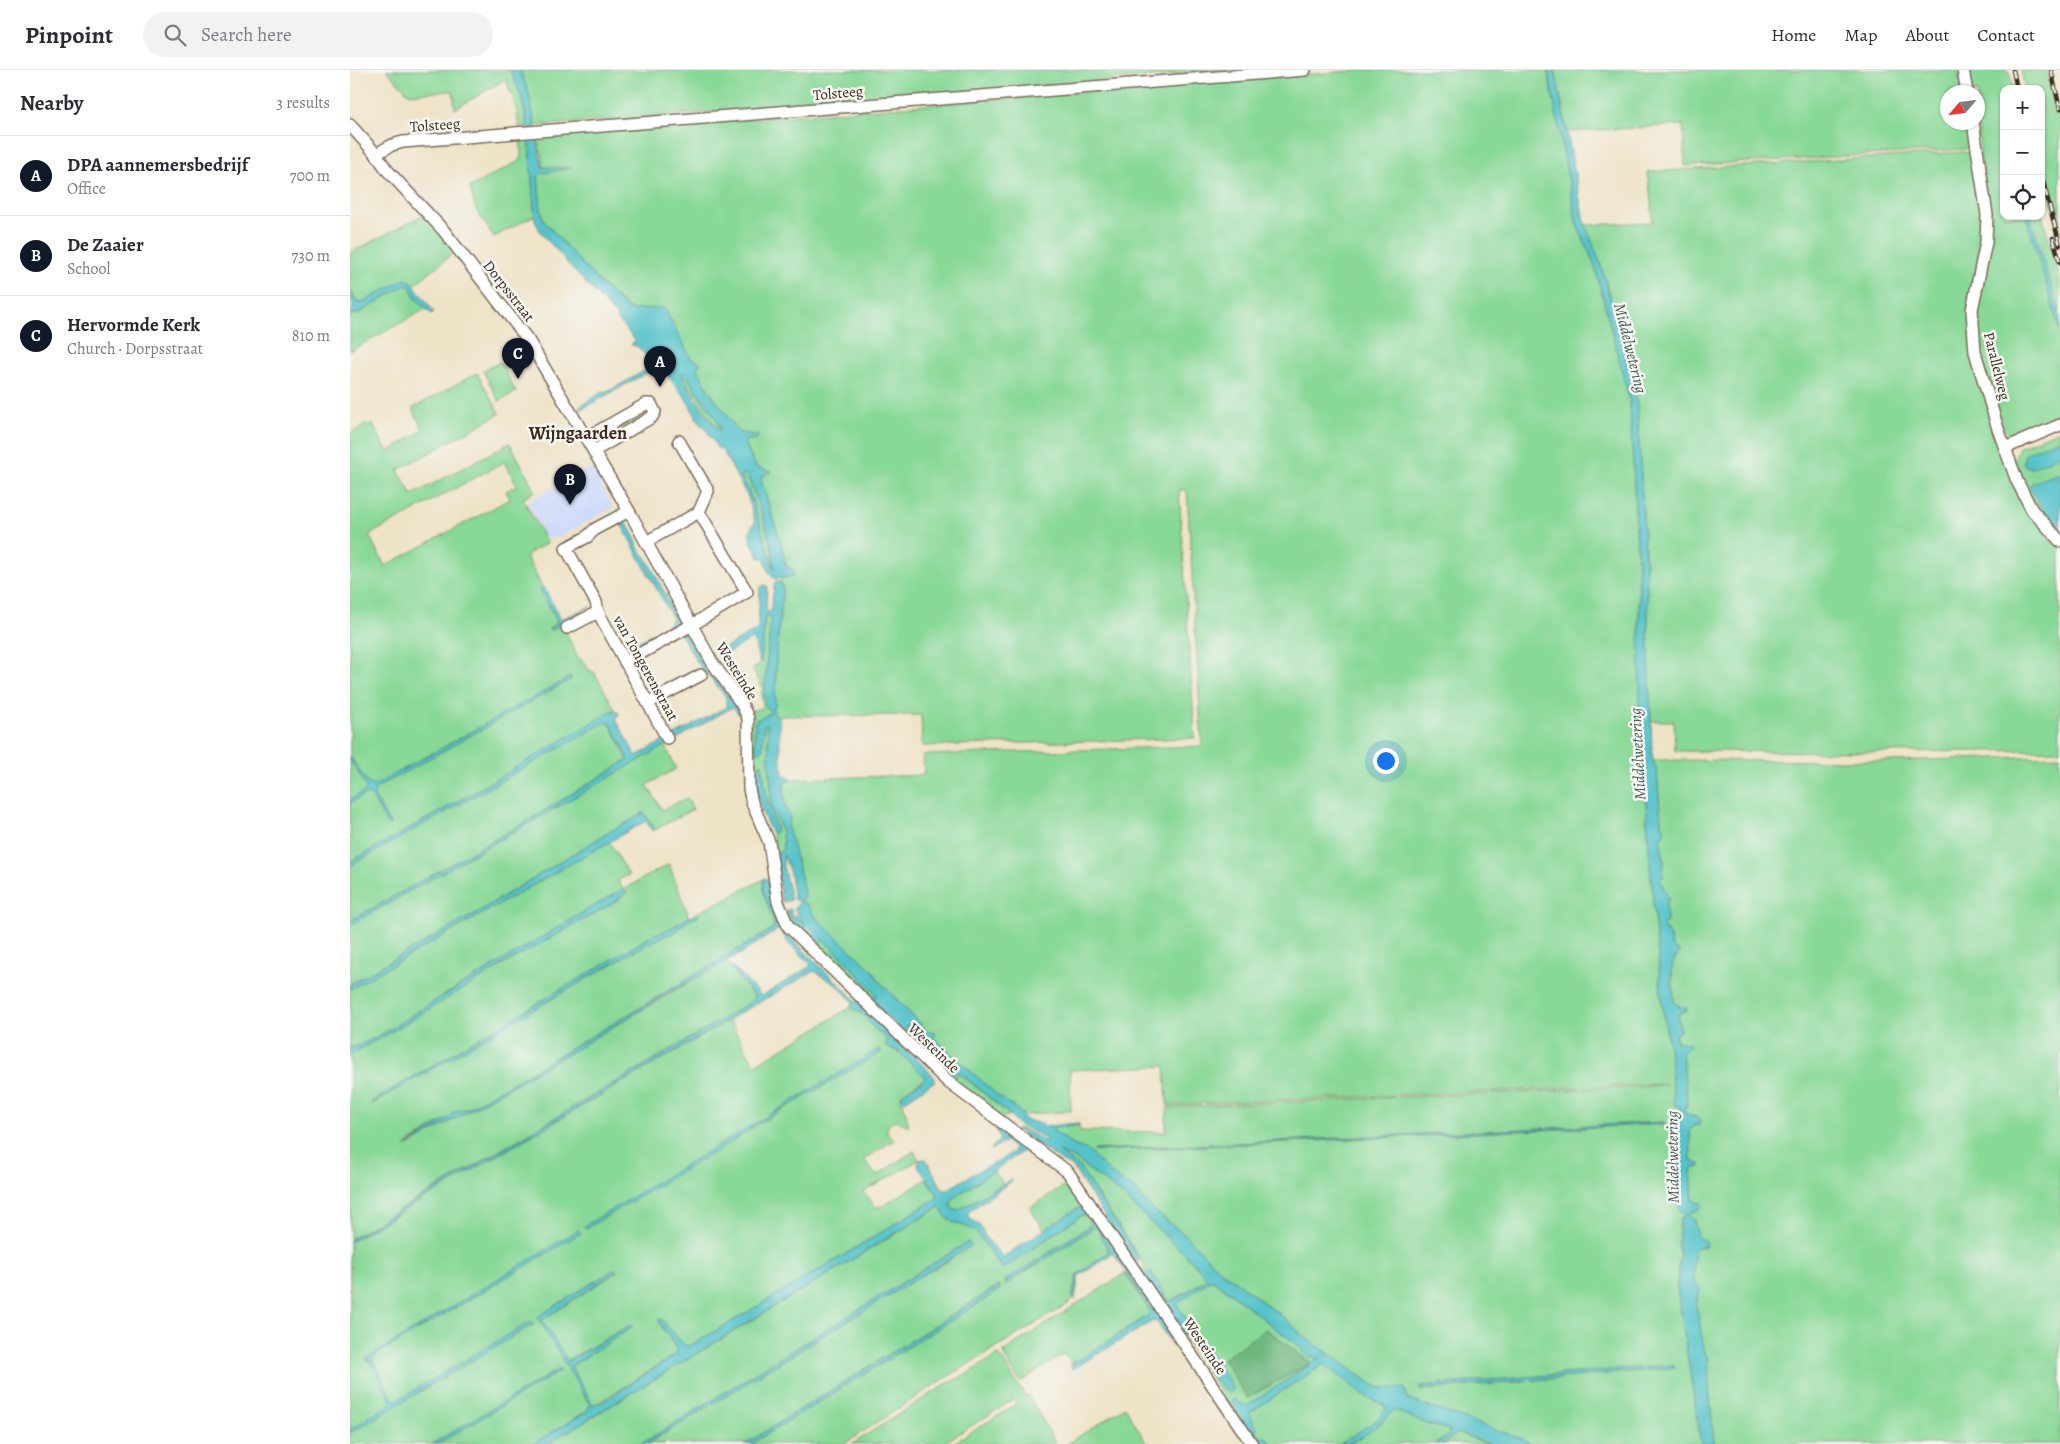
<!DOCTYPE html>
<meta charset="utf-8">
<style>
:root{--surface:#fff;--page:#f2f2f3;--text:#2b2b33;--muted:#7c7c81;--line:#e1e1e2;--accent:#111827}
body{margin:0;font-family:Alegreya,serif;background:var(--page);color:var(--text)}
.controls{position:absolute;right:15px;top:15px;display:grid;overflow:hidden;border-radius:10px;box-shadow:0 1px 4px #0004}
.controls button{width:45px;height:45px;display:grid;place-items:center;padding:0;border:0;border-bottom:1px solid var(--line);background:var(--surface);color:var(--text);font:25px sans-serif}
.compass{position:absolute;left:1590px;top:15px;width:45px;height:45px;border-radius:50%;background:var(--surface);box-shadow:0 1px 4px #0004;rotate:242deg}
.you{position:absolute;left:1035px;top:690px;width:18px;height:18px;margin:-12px;border:4px solid #fff;border-radius:50%;background:#1a73e8;box-shadow:0 0 0 8px #1a73e833}
.badge{display:grid;place-items:center;width:32px;height:32px;border-radius:50%;background:var(--accent);color:#fff;font-size:16px;font-weight:700}
.pin{position:absolute;translate:-50% -41px;filter:drop-shadow(0 1px 2px #0008)}
.pin::after{content:'';position:absolute;top:26px;width:18px;height:15px;background:inherit;clip-path:polygon(0 0,100% 0,50% 100%)}
.list{margin:0;padding:0;list-style:none}
h2{display:flex;justify-content:space-between;align-items:center;height:65px;margin:0;padding:0 20px;font-size:21px}
h2 small{font-size:16px;font-weight:400;color:var(--muted)}
.list li{display:grid;grid-template-columns:32px 1fr auto;gap:15px;align-items:center;box-sizing:border-box;height:80px;padding:0 20px;border-top:1px solid var(--line)}
.list b{display:block;font-size:19px;white-space:nowrap}
.list p{margin:0;font-size:16px;white-space:nowrap;color:var(--muted)}
.list em{font-size:16px;font-style:normal;color:var(--muted)}
.icon{flex:none;width:28px;height:28px;fill:none;stroke:currentColor;stroke-width:2;stroke-linecap:round;stroke-linejoin:round}
.map{position:relative;flex:none;width:1710px;height:1374px;overflow:hidden}
header{display:flex;align-items:center;gap:30px;box-sizing:border-box;height:70px;padding:0 25px;background:var(--surface);border-bottom:1px solid var(--line)}
header strong{font-size:24px}
nav{display:flex;gap:28px;margin-inline-start:auto;font-size:18px}
.search{width:350px;height:45px;background:var(--page);display:flex;align-items:center;gap:12px;box-sizing:border-box;padding:0 18px;border-radius:28px;color:var(--muted);font-size:19px}
main{display:flex}
aside{flex:1;background:var(--surface)}
.map>svg:first-child{display:block}
.built{fill:#cedafa}
.green{fill:#88d897;stroke:#62815a;fill-rule:evenodd}
.forest{fill:#6eb880;stroke:#54714f}
.water{fill:#55c3ca;stroke:#487674;fill-rule:evenodd}
.lines{fill:none;stroke-linecap:round;stroke-linejoin:round}
.minor-casing{stroke:#7a6b59;stroke-width:14}
.minor{stroke:#fff;stroke-width:11}
.rail-casing{stroke:#3b2a1e;stroke-width:4.5}
.rail{stroke:#f6f6f2;stroke-width:2.5;stroke-dasharray:8;stroke-linecap:butt}
.labels{text-anchor:middle;stroke-width:5;stroke-linejoin:round;paint-order:stroke}
.street-label{font-size:15px;fill:#3b2a1e;stroke:#f6f6f2}
.water-label{font-size:16px;font-style:italic;fill:#435852;stroke:#f6f6f2}
.quarter-label{font-size:18px;font-weight:bold;fill:#3b2a1e;stroke:#f6f6f2}
</style>
<header>
<strong>Pinpoint</strong>
<div class="search"><svg class="icon" aria-label="search" viewBox="0 0 24 24"><circle cx="10" cy="10" r="6"/><path d="M15 15l6 6"/></svg>Search here</div>
<nav><a>Home</a><a>Map</a><a>About</a><a>Contact</a></nav>
</header>
<main>
<aside>
<h2>Nearby<small>3 results</small></h2>
<ul class="list">
<li><span class="badge">A</span><div><b>DPA aannemersbedrijf</b><p>Office</p></div><em>700 m</em></li>
<li><span class="badge">B</span><div><b>De Zaaier</b><p>School</p></div><em>730 m</em></li>
<li><span class="badge">C</span><div><b>Hervormde Kerk</b><p>Church · Dorpsstraat</p></div><em>810 m</em></li>
</ul>
</aside>
<div class="map">
<svg width="1710" height="1374" viewBox="0 0 1710 1374">
<rect width="100%" height="100%" fill="#f6f6f2"/>
<filter id="ink" filterUnits="userSpaceOnUse"><feTurbulence type="fractalNoise" baseFrequency=".02" numOctaves="2"/><feDisplacementMap in="SourceGraphic" scale="10" xChannelSelector="R" yChannelSelector="G"/><feConvolveMatrix kernelMatrix="1 2 1 2 8 2 1 2 1" color-interpolation-filters="sRGB"/></filter>
<filter id="wash" filterUnits="userSpaceOnUse"><feTurbulence type="fractalNoise" baseFrequency=".0096" numOctaves="4" result="noise"/><feDisplacementMap in="SourceGraphic" scale="20" xChannelSelector="R" yChannelSelector="G"/><feGaussianBlur stdDeviation="1.12" result="paint"/><feColorMatrix in="noise" values="0 0 0 0 0 0 0 0 0 0 0 0 0 0 0 0 0 1.4 0 .05"/><feComposite in="paint" operator="in"/></filter>
<g filter="url(#wash)">
<rect width="100%" height="100%" fill="#efe3c7"/>
<polygon class="built" points="242,397 263,438 207,468 196,469 177,432"/>
<g class="green">
<polygon points="36,0 160,0 172,27 177,56 169,57 166,39 156,9 105,39 103,21 59,24"/>
<polygon points="170,0 887,0 185,56 179,24"/>
<path d="M 1013,0 L 1197,0 L 1206,40 L 1227,155 L 1244,193 L 1280,333 L 1289,517 L 1290,640 L 1300,795 L 1312,933 L 1319,976 L 1324,1031 L 1325,1035 L 1330,1038 L 1330,1043 L 1322,1050 L 1323,1058 L 1328,1064 L 1326,1074 L 1329,1138 L 1334,1143 L 1334,1147 L 1330,1148 L 1328,1176 L 1330,1185 L 1327,1217 L 1351,1374 L 1180,1374 L 1172,1369 L 1070,1335 L 1038,1318 L 1029,1318 L 1023,1315 L 952,1265 L 937,1250 L 866,1197 L 835,1165 L 796,1134 L 786,1120 L 763,1105 L 736,1080 L 725,1076 L 700,1059 L 729,1055 L 730,1061 L 816,1062 L 816,1048 L 818,1037 L 1292,1017 L 1317,1014 L 817,1035 L 815,996 L 720,1000 L 721,1041 L 673,1045 L 648,1026 L 584,968 L 581,962 L 577,961 L 529,911 L 523,901 L 474,856 L 452,833 L 451,829 L 454,826 L 451,807 L 438,758 L 440,747 L 435,737 L 434,711 L 442,709 L 574,705 L 573,685 L 852,676 L 837,420 L 829,420 L 845,668 L 572,676 L 571,645 L 425,646 L 423,639 C 427,631 422,624 426,617 L 426,585 L 433,519 L 430,508 L 442,506 L 444,500 L 436,497 L 431,474 L 411,410 L 410,399 L 406,397 L 394,372 L 396,370 L 405,370 L 408,366 L 390,363 L 359,321 L 347,298 L 350,294 L 341,289 L 315,239 L 280,240 L 245,208 L 194,151 L 191,141 L 188,107 L 192,103 L 218,98 L 192,97 L 192,86 L 186,63 L 225,63 ZM 1314,1052 L 1314,1054 L 745,1081 ZM 1323,1295 L 1323,1298 L 1070,1320 L 1070,1316 Z"/>
<polygon points="1205,0 1608,0 1613,22 1598,22 1598,52 1619,53 1622,73 1621,77 1615,79 1335,96 1333,55 1217,62"/>
<polygon points="1616,0 1659,0 1663,19 1654,19 1654,146 1691,146 1691,141 1710,209 1710,349 1667,368 1660,366 1654,360 1641,320 1638,307 1629,284 1627,238 1636,190 1628,52 1628,22 1620,22"/>
<polygon points="1671,0 1696,0 1710,51 1710,164 1691,93 1691,19 1675,19"/>
<polygon points="178,64 185,145 144,167 126,140 120,117 171,90 170,65"/>
<polygon points="1614,82 1623,84 1634,159 1619,239 1659,399 1710,476 1710,680 1540,682 1325,681 1324,651 1301,651 1297,519 1287,336 1272,268 1250,193 1235,155 1303,152 1298,102"/>
<polygon points="75,144 106,181 64,215 61,211 11,233 7,233 0,219 0,183"/>
<polygon points="55,215 60,216 66,229 76,239 0,281 0,245 9,243"/>
<polygon points="150,292 166,322 149,331 133,301"/>
<path d="M 127,303 L 150,344 L 48,400 L 62,425 L 160,373 L 185,421 L 173,429 L 197,473 L 178,484 L 177,488 L 193,519 L 191,520 L 207,551 L 207,553 L 199,558 L 201,560 L 212,554 L 229,589 L 231,589 L 240,601 L 244,602 L 266,641 L 262,641 L 114,728 L 0,792 L 0,363 L 17,354 L 23,355 L 38,382 L 73,360 L 64,342 L 63,338 ZM 154,392 L 167,415 L 156,421 L 160,429 L 35,496 L 19,465 Z"/>
<path d="M 333,303 L 336,305 C 344,316 371,350 371,361 L 366,357 L 332,305 Z"/>
<polygon points="1710,360 1710,369 1677,383 1682,398 1710,385 1710,466 1680,429 1664,390 1669,377"/>
<path d="M 396,404 C 405,422 426,481 424,499 L 400,423 L 391,406 Z"/>
<polygon points="415,545 420,545 421,546 414,627 416,637 420,640 420,643 405,651 405,679 407,682 412,681 414,656 417,654 422,738 432,761 433,779 427,784 422,763 427,761 416,724 412,694 404,697 399,641 413,638 411,622 413,619 403,599 411,592"/>
<polygon points="261,645 256,652 260,653 278,690 169,756 0,851 0,795"/>
<polygon points="315,675 326,699 297,715 312,740 337,728 343,739 305,760 294,743 258,763 116,849 0,914 0,855"/>
<path d="M 1710,686 L 1710,1374 L 1364,1374 L 1359,1318 L 1358,1287 L 1355,1284 L 1346,1234 C 1349,1225 1345,1219 1344,1211 C 1342,1202 1344,1191 1344,1182 L 1348,1178 L 1355,1177 L 1348,1168 L 1344,1150 L 1339,1147 L 1339,1143 L 1351,1138 L 1343,1131 L 1341,1099 L 1350,1097 L 1341,1090 L 1340,1060 L 1343,1056 L 1349,1055 L 1350,1049 L 1335,1043 L 1334,1037 L 1337,1035 L 1332,982 L 1339,977 L 1327,971 L 1325,966 L 1330,961 L 1328,946 L 1330,943 L 1336,941 L 1324,932 L 1322,894 L 1324,880 C 1320,875 1322,870 1319,864 C 1317,860 1314,860 1313,854 L 1317,852 L 1316,824 L 1310,810 L 1313,807 L 1314,791 L 1310,769 C 1315,763 1315,760 1311,753 L 1307,701 L 1303,690 L 1540,691 Z"/>
<path d="M 259,771 L 279,805 L 268,810 L 273,819 C 209,856 147,895 83,932 C 63,945 22,973 0,978 L 0,919 Z"/>
<path d="M 319,794 L 339,847 L 314,862 L 305,864 L 21,1032 L 22,1033 L 284,881 L 316,865 L 324,863 L 339,850 L 348,846 L 347,843 L 414,809 C 409,826 424,842 424,858 L 178,1004 L 118,1038 L 104,1042 L 101,1046 L 57,1074 L 58,1076 L 376,891 L 405,928 L 403,931 L 0,1169 L 0,985 L 277,822 L 274,819 Z"/>
<polygon points="472,869 489,884 526,924 526,927 520,924 516,917 473,879 470,873"/>
<path d="M 501,937 C 513,941 517,950 525,959 C 529,964 534,965 537,971 L 536,976 C 552,982 566,994 575,1008 L 551,1025 L 559,1056 L 546,1050 L 539,1054 L 537,1059 L 537,1064 L 544,1070 L 514,1089 L 525,1105 L 532,1103 L 533,1101 L 564,1081 L 569,1090 L 513,1122 L 526,1137 L 533,1136 L 576,1109 L 588,1125 L 587,1128 L 476,1196 L 345,1273 L 337,1276 L 334,1275 L 310,1248 L 308,1250 C 314,1261 323,1270 327,1282 L 325,1285 L 245,1335 L 242,1334 L 221,1296 L 282,1257 L 280,1255 L 217,1291 L 192,1250 L 267,1202 L 265,1199 L 188,1247 L 240,1335 L 237,1341 L 183,1374 L 0,1374 L 0,1172 L 379,950 L 405,995 Z"/>
<polygon points="558,956 572,967 581,980 660,1045 652,1048 602,1010 607,1007 555,959 556,956"/>
<path d="M 709,1081 L 724,1088 L 772,1125 L 838,1187 L 858,1208 L 820,1232 L 800,1202 L 864,1309 L 879,1324 L 827,1235 L 827,1233 L 860,1210 L 863,1210 C 894,1232 922,1257 953,1279 L 955,1284 L 961,1288 L 957,1281 L 968,1290 L 897,1336 L 888,1333 L 902,1362 L 907,1366 L 909,1374 L 905,1374 L 790,1201 L 795,1196 L 729,1097 L 709,1083 ZM 916,1259 L 960,1292 L 897,1328 Z"/>
<polygon points="644,1100 653,1114 608,1140 604,1140 601,1136 602,1129"/>
<polygon points="719,1113 734,1134 695,1161 680,1138"/>
<polygon points="590,1137 597,1148 603,1152 625,1159 652,1198 732,1145 737,1146 740,1153 740,1156 655,1211 656,1214 743,1158 747,1157 759,1182 727,1205 721,1231 718,1234 594,1309 494,1374 401,1374 634,1230 648,1216 395,1374 319,1374 316,1370 314,1371 315,1374 297,1374 569,1207 598,1191 618,1172 291,1374 197,1374"/>
<polygon points="775,1203 800,1241 798,1246 722,1294 714,1284 670,1312 655,1288 654,1281"/>
<polygon points="647,1285 650,1286 675,1326 678,1325 706,1374 602,1374 665,1335 666,1332 663,1330 592,1374 502,1374 596,1314 617,1304"/>
<polygon points="974,1294 1014,1325 1034,1335 1036,1340 1024,1352 990,1374 922,1374 917,1368 908,1364 899,1343"/>
<polygon points="775,1337 797,1374 717,1374"/>
<polygon points="1044,1340 1077,1354 1099,1360 1099,1363 1095,1368 1085,1374 998,1374 1030,1354"/>
<polygon points="1108,1363 1140,1374 1092,1374"/>
</g>
<polygon class="forest" points="916,1259 961,1293 897,1328 873,1289"/>
<g class="water">
<path d="M 160,0 L 170,0 L 179,24 L 192,97 L 221,98 L 192,103 L 188,107 L 191,141 L 194,151 L 245,208 L 279,240 L 315,238 L 318,241 L 318,245 L 341,289 L 351,293 L 347,298 L 359,321 L 390,363 L 408,365 L 407,369 L 396,370 L 394,372 L 406,397 L 422,402 L 412,406 L 411,410 L 431,474 L 436,497 L 444,500 L 444,506 L 425,509 L 419,503 L 414,488 L 409,488 C 404,476 394,463 405,453 L 398,427 L 371,378 L 368,379 L 355,358 L 350,354 L 335,327 L 309,296 L 230,340 L 229,337 L 252,322 L 257,322 L 294,301 L 303,293 L 287,276 L 281,275 L 285,270 L 266,248 L 267,246 L 218,194 C 208,178 191,169 185,150 L 177,50 L 172,27 ZM 333,303 L 336,305 L 366,349 L 371,361 C 361,355 337,317 332,305 ZM 396,404 C 406,422 425,480 424,499 L 400,423 L 391,406 Z"/>
<path d="M 1198,0 L 1205,0 L 1234,151 L 1250,193 L 1272,268 L 1287,336 L 1297,519 L 1302,681 L 1303,690 L 1307,701 L 1311,753 C 1316,760 1315,763 1310,769 L 1314,791 L 1313,807 L 1310,810 L 1319,830 L 1316,832 L 1317,852 L 1313,854 L 1314,859 L 1319,864 L 1322,878 L 1329,881 L 1329,884 C 1317,893 1323,918 1324,932 L 1329,937 L 1337,938 L 1337,940 L 1330,943 L 1328,946 L 1330,960 L 1325,966 L 1327,971 L 1339,974 L 1340,977 L 1332,982 L 1337,1028 L 1337,1036 L 1334,1037 L 1335,1043 L 1350,1049 L 1351,1053 L 1343,1056 L 1340,1061 L 1341,1090 L 1342,1092 L 1350,1094 L 1351,1096 L 1341,1099 L 1343,1131 L 1351,1133 L 1351,1138 L 1339,1143 L 1339,1147 L 1344,1150 L 1348,1168 L 1355,1171 L 1356,1176 L 1348,1178 L 1344,1182 L 1344,1211 L 1350,1220 L 1346,1234 L 1355,1284 L 1358,1286 L 1359,1318 L 1364,1374 L 1351,1374 L 1327,1217 L 1330,1185 L 1328,1176 L 1330,1148 L 1334,1147 L 1334,1143 L 1330,1142 L 1329,1138 L 1326,1074 L 1328,1064 C 1324,1057 1321,1055 1322,1047 L 1328,1047 L 1330,1043 L 1330,1038 L 1325,1035 L 1324,1031 L 1319,976 L 1312,933 L 1300,795 L 1290,640 L 1289,517 L 1280,333 L 1244,193 L 1227,155 Z"/>
<polygon points="1676,146 1680,146 1710,246 1710,262"/>
<polygon points="55,209 61,211 84,242 81,244 66,229 60,216 55,215 9,243 0,245 3,236 0,231 0,219 7,233 11,233"/>
<polygon points="1710,369 1710,385 1682,398 1674,395 1674,386 1677,383"/>
<polygon points="1710,403 1710,459 1695,443 1679,416 1682,413"/>
<polygon points="272,450 275,450 287,472 288,478 297,489 316,525 319,534 335,565 357,595 358,599 386,635 391,645 390,646 383,637 0,855 0,851 169,756 278,690 277,685 260,653 254,653 0,796 0,792 114,728 262,641 267,641 269,644 266,649 268,653 286,686 376,637 376,627 347,592 328,559 319,559 278,581 277,578 319,554 322,547 271,454"/>
<path d="M 425,512 L 430,512 L 433,519 L 426,585 L 426,617 C 422,624 429,632 423,639 L 425,646 L 429,646 C 430,665 429,685 433,704 L 442,709 L 433,714 L 435,737 L 440,746 L 438,758 L 451,807 L 454,827 L 451,829 L 452,833 L 456,833 L 466,848 L 523,901 L 529,911 L 577,961 L 586,962 L 584,968 L 648,1026 L 669,1041 L 676,1051 L 682,1051 L 696,1056 L 728,1053 L 729,1055 L 701,1059 L 725,1076 L 736,1079 L 763,1105 L 786,1120 L 796,1134 L 835,1165 L 866,1197 L 937,1250 L 952,1265 L 1023,1315 L 1029,1318 L 1055,1318 L 1057,1329 L 1172,1369 L 1180,1374 L 1140,1374 L 1108,1363 L 1092,1374 L 1085,1374 L 1095,1368 L 1099,1363 L 1099,1360 L 1077,1354 L 1044,1340 C 1030,1353 1010,1374 990,1374 L 1024,1352 L 1036,1340 L 1034,1335 L 1014,1326 L 974,1294 L 899,1343 L 907,1359 L 908,1364 L 917,1368 L 922,1374 L 909,1374 L 905,1363 L 898,1359 L 881,1331 L 885,1329 L 888,1333 L 897,1336 L 968,1289 L 963,1285 L 961,1288 L 955,1284 L 953,1279 C 922,1257 894,1232 863,1210 L 860,1210 L 828,1233 L 827,1235 L 879,1311 L 882,1320 L 879,1324 L 864,1309 L 796,1210 L 795,1205 L 799,1202 L 802,1203 L 818,1231 L 823,1231 L 857,1209 L 849,1198 L 772,1125 L 724,1088 L 709,1082 L 729,1097 L 790,1190 L 785,1193 L 722,1096 L 711,1091 L 666,1059 L 672,1059 L 696,1072 L 696,1069 L 668,1054 L 660,1045 L 615,1007 L 608,1004 L 581,980 L 572,967 L 558,956 L 556,956 L 555,959 L 606,1006 L 602,1010 L 443,855 L 436,840 L 441,839 L 442,848 L 445,848 L 445,844 L 464,866 L 466,864 L 452,851 L 444,838 L 449,833 L 448,830 L 444,830 L 440,804 L 434,785 L 433,796 L 441,830 L 432,832 L 426,786 L 433,779 L 432,761 L 422,738 L 417,654 L 414,656 L 412,681 L 407,682 L 405,679 L 405,651 L 420,643 L 420,640 L 416,637 L 414,627 L 421,546 L 415,546 L 411,593 L 409,592 L 404,568 L 374,585 L 371,580 L 410,558 L 408,556 L 410,518 L 414,515 L 417,516 L 416,541 L 420,542 ZM 472,869 L 489,884 L 526,924 L 526,927 L 520,924 L 516,917 L 473,879 L 470,873 Z"/>
<polygon points="194,518 211,549 241,536 213,552 214,558 211,555 201,560 199,559 207,553 207,551 190,520"/>
<polygon points="220,607 222,609 25,719 24,726 40,754 37,754 21,725 17,724 0,733 0,730 15,721 16,717 0,689 1,688 19,714 25,715"/>
<path d="M 412,694 L 416,724 L 427,761 L 422,763 C 411,744 404,719 406,697 Z"/>
<polygon points="294,743 303,756 302,761 296,751 0,919 0,914 116,849 258,763"/>
<path d="M 414,808 L 417,809 L 424,842 L 435,862 L 579,1001 L 585,1008 L 585,1011 L 555,1031 L 551,1025 L 574,1010 L 574,1006 L 547,980 L 539,979 L 536,976 L 537,971 C 535,966 532,965 528,962 C 515,950 518,945 500,937 L 503,932 L 488,916 L 464,901 L 342,971 L 0,1172 L 0,1170 L 403,931 L 405,927 L 381,898 L 382,896 L 412,926 L 459,897 L 461,894 L 439,874 L 429,859 L 390,884 L 320,922 L 233,975 L 55,1077 L 101,1046 L 104,1042 L 118,1038 L 178,1004 L 424,858 C 424,841 409,826 414,808 Z"/>
<path d="M 273,819 L 277,822 L 265,832 L 159,891 L 43,961 L 0,985 L 0,978 C 22,973 62,945 83,932 C 147,895 209,856 273,819 Z"/>
<path d="M 347,843 L 349,846 L 339,850 L 324,863 L 316,865 L 284,881 L 22,1034 L 21,1032 L 305,864 C 320,861 333,850 347,843 Z"/>
<polygon points="529,979 532,982 411,1052 383,1071 237,1158 234,1156"/>
<polygon points="1314,1052 1314,1054 744,1081 744,1080"/>
<path d="M 647,1058 L 674,1078 L 675,1080 L 602,1129 L 601,1136 L 604,1140 L 608,1140 L 662,1109 L 663,1110 L 617,1143 L 619,1148 L 630,1156 L 636,1168 L 653,1187 L 734,1134 L 799,1230 L 798,1234 L 802,1239 L 804,1239 L 827,1273 L 823,1277 L 807,1252 L 803,1251 L 723,1299 L 721,1296 L 722,1294 L 798,1246 L 800,1241 L 773,1197 L 763,1183 L 729,1206 L 725,1230 L 723,1229 L 727,1205 L 759,1182 L 747,1157 L 743,1158 L 656,1214 L 655,1211 L 740,1156 L 740,1153 L 737,1146 L 732,1145 L 654,1198 L 646,1191 L 625,1160 L 603,1152 L 597,1148 L 589,1137 L 197,1374 L 183,1374 L 237,1341 L 240,1335 L 187,1247 L 265,1199 L 267,1201 L 192,1250 L 218,1291 L 281,1255 L 283,1257 L 221,1296 L 242,1334 L 251,1333 L 325,1285 L 327,1282 C 323,1270 314,1261 308,1250 L 310,1248 L 334,1275 L 337,1276 L 345,1273 L 476,1196 L 587,1128 L 588,1125 L 568,1096 L 569,1090 L 576,1089 L 592,1118 L 596,1121 C 618,1105 641,1096 663,1082 L 664,1078 L 656,1071 L 640,1080 L 650,1069 L 646,1059 Z"/>
<polygon points="228,1160 231,1163 26,1285 23,1290 43,1329 48,1330 181,1251 184,1254 0,1363 0,1359 40,1334 40,1329 20,1291 16,1290 16,1289"/>
<polygon points="618,1172 621,1176 569,1207 297,1374 291,1374"/>
<polygon points="649,1216 650,1219 634,1230 401,1374 395,1374"/>
<polygon points="1323,1295 1324,1298 1070,1320 1070,1316"/>
<polygon points="209,1299 210,1301 88,1374 82,1374"/>
</g>
</g>
<g filter="url(#ink)">
<g class="lines">
<defs>
<g id="minor">
<polyline points="1613,0 1617,22"/>
<polyline points="1623,52 1637,145 1636,172 1622,240 1625,282 1648,359 1667,411 1682,440 1710,471"/>
<polyline points="0,55 26,84 37,100 94,161 178,270 279,441 362,592 392,635 398,648 399,719 402,733 419,772 428,832 438,856 598,1012 718,1102 902,1374"/>
<polyline points="26,84 42,75 53,72 955,0"/>
<polyline points="236,368 296,334 301,334 305,342 302,347 244,381"/>
<polyline points="1655,378 1710,355"/>
<polyline points="279,441 245,459 237,467 216,478 246,532 248,542 317,668"/>
<polyline points="296,472 349,442 358,421 329,371"/>
<polyline points="217,558 248,542"/>
<polyline points="275,592 342,555 397,522 349,442"/>
<polyline points="298,633 351,605"/>
</g>
</defs>
<use href="#minor" class="minor-casing"/>
<use href="#minor" class="minor"/>
<defs>
<g id="rail">
<polyline points="1663,0 1667,19"/>
<polyline points="1701,0 1710,39"/>
<polyline points="1691,104 1710,175"/>
<polyline points="1703,168 1710,192"/>
</g>
</defs>
<use href="#rail" class="rail-casing"/>
<use href="#rail" class="rail"/>
</g>
</g>
<g class="labels">
<g class="street-label">
<text transform="translate(488 23) rotate(-5)" y="5">Tolsteeg</text>
<text transform="translate(85 55) rotate(-4)" y="5">Tolsteeg</text>
<text transform="translate(159 221) rotate(52)" y="5">Dorpsstraat</text>
<text transform="translate(1647 296) rotate(76)" y="5">Parallelweg</text>
<text transform="translate(296 598) rotate(61)" y="5">van Tongerenstraat</text>
<text transform="translate(387 601) rotate(58)" y="5">Westeinde</text>
<text transform="translate(584 978) rotate(44)" y="5">Westeinde</text>
<text transform="translate(855 1276) rotate(56)" y="5">Westeinde</text>
</g>
<g class="water-label">
<text transform="translate(1281 278) rotate(76)" y="6">Middelwetering</text>
<text transform="translate(1287 684) rotate(-93)" y="6">Middelwetering</text>
<text transform="translate(1322 1087) rotate(-91)" y="6">Middelwetering</text>
</g>
<g class="quarter-label">
<text x="228" y="369">Wijngaarden</text>
</g>
</g>
</svg>
<div class="controls">
<button>+</button>
<button>−</button>
<button><svg class="icon" aria-label="locate" viewBox="0 0 24 24"><circle cx="12" cy="12" r="6"/><path d="M12 2v4M12 18v4M2 12h4M18 12h4"/></svg></button>
</div>
<svg class="compass" viewBox="-18 -18 36 36"><path d="M0-13l5 13h-10z" fill="#e53935"/><path d="M0 13l5-13h-10z" fill="#7c7c81"/></svg>
<div class="you"></div>
<div class="pin badge" style="left:310px;top:317px">A</div>
<div class="pin badge" style="left:220px;top:435px">B</div>
<div class="pin badge" style="left:168px;top:309px">C</div>
</div>
</main>
